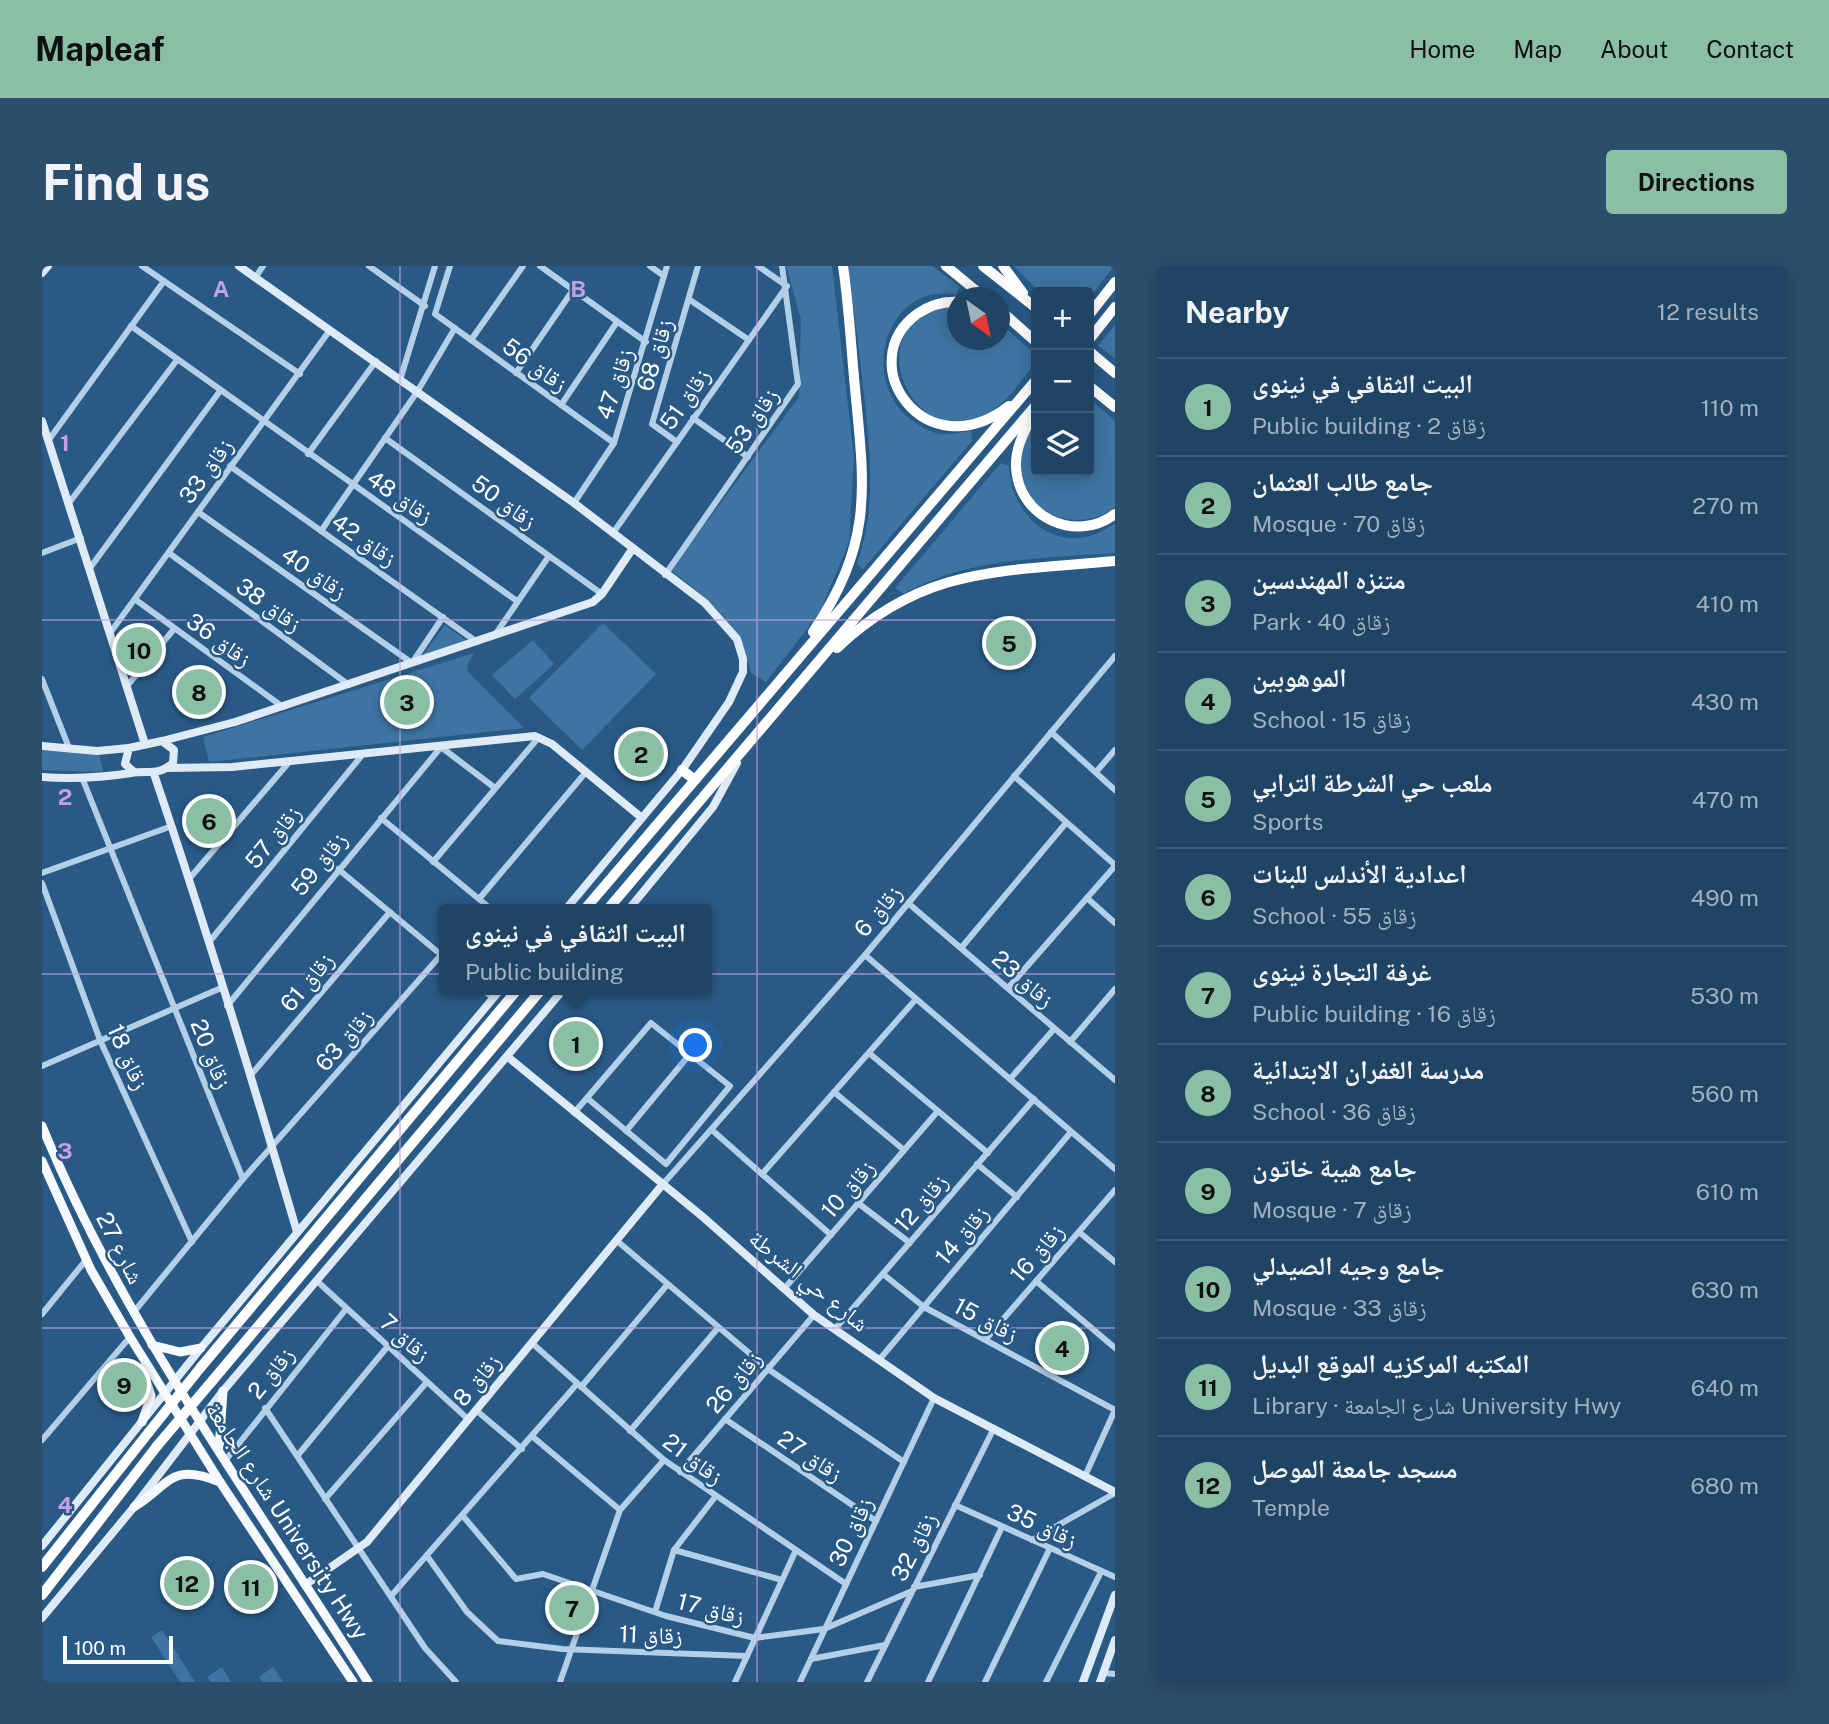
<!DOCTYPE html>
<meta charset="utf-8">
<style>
:root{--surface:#1f4464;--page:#2c4e6d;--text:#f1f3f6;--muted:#a1b0bf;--line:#3c5c78;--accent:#8abfa5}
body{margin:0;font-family:"Public Sans","Noto Naskh Arabic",sans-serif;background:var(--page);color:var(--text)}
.controls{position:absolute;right:21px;top:21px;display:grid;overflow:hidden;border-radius:7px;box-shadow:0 4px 18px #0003}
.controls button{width:63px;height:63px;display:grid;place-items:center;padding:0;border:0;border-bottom:2px solid var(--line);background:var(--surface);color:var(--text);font:35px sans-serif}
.compass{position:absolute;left:905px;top:21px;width:63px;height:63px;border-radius:50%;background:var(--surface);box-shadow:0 4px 18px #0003;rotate:147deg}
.scale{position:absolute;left:21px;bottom:18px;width:110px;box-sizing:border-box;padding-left:7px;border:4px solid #fff;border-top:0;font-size:19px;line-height:24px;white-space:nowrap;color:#fff;-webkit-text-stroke:5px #295a86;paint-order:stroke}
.you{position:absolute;left:654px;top:780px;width:24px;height:24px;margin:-18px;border:5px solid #fff;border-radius:50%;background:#1a73e8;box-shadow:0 0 0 10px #1a73e833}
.badge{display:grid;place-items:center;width:46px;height:46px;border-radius:50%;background:var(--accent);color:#111;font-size:23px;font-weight:700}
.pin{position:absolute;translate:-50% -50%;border:4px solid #fff;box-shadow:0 2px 7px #0006}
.popup{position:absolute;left:397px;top:638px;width:273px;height:91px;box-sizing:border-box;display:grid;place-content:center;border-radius:7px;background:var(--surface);filter:drop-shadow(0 2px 5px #0005);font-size:23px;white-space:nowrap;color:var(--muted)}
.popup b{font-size:26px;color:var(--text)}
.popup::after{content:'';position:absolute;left:50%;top:100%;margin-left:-14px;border:14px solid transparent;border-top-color:var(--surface)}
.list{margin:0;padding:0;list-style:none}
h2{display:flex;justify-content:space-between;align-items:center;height:91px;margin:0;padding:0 28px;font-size:30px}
h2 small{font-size:23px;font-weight:400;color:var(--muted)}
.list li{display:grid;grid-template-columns:46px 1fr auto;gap:21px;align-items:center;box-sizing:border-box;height:98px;padding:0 28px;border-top:2px solid var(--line)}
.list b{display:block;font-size:26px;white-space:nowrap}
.list p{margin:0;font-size:23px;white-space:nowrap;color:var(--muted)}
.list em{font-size:23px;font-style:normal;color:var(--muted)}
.icon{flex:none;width:38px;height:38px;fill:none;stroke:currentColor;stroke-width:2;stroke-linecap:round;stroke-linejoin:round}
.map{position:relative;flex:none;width:1073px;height:1416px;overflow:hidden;border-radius:7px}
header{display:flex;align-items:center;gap:42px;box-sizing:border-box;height:98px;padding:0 35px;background:var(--accent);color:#111}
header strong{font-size:33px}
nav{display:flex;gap:38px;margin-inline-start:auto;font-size:24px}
.intro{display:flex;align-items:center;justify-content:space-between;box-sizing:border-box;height:168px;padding:0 42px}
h1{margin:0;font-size:49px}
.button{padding:18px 32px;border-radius:7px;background:var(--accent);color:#111;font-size:24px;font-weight:700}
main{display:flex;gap:42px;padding:0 42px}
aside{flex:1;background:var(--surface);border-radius:7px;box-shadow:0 4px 18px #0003}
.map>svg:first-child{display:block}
.green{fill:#3e74a2}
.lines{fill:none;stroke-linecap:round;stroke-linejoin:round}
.street{stroke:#b4d0e8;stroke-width:6}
.secondary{stroke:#deebf7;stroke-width:8}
.primary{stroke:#f6fafe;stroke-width:9}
.highway{stroke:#fff;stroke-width:10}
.highway-bridge{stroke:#fff;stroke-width:10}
.grid{fill:none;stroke:#c4a0e2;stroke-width:2;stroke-opacity:0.55}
.labels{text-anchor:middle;stroke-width:5;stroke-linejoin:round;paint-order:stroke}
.street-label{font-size:23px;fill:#fff;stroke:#295a86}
.grid-label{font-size:23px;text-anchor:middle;font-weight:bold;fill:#c4a0e2;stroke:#295a86;stroke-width:5;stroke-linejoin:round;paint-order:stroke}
</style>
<header>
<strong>Mapleaf</strong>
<nav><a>Home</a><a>Map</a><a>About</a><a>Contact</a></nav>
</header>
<div class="intro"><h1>Find us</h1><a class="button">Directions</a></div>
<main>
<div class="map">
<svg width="1073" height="1416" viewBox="0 0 1073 1416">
<rect width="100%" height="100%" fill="#295a86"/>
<g class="green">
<path d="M 744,0 L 790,0 L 812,192 L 807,276 L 778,346 L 724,416 L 709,407 C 696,354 670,337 629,304 L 757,131 L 759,54 Z"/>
<path d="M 806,0 L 890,0 L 918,21 L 914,29 C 847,15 815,110 868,153 C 878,160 889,168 902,168 C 911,168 920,166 929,165 L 930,175 L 821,303 L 815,298 C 835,241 828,186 822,128 C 817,85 812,43 806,0 Z"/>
<polygon points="972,0 1072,0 1047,32 1047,26 998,26"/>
<path d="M 915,38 L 916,74 L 958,74 L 958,57 L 994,89 L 994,96 C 980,113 966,136 946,147 C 878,189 822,81 884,47 C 893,42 906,40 915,38 Z"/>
<polygon points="1073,59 1073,92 1056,80"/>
<path d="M 1047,132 L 1073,155 L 1073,241 C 1039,268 989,251 978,209 C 973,191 986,168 994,153 L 994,205 L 1047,205 Z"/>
<path d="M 959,197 L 967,200 C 968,241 1002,282 1048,270 C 1057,268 1065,262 1073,258 L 1073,287 C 1003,292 923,292 862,328 L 853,322 Z"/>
<polygon points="561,357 614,408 540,484 487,432"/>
<polygon points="403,359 424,374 381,389"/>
<polygon points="491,374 512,398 473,433 450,409"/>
<polygon points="432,387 425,399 426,406 482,462 167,496 161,471"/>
<polygon points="0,484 57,488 61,506 0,504"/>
<polygon points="120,1364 153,1416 138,1416 109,1371"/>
<polygon points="180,1401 189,1416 169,1416 165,1411"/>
<polygon points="231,1401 241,1416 220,1416 217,1411"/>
</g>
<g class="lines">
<g class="street">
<polyline points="100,0 258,108"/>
<polyline points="327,0 383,40"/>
<polyline points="408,0 393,48 572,177"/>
<polyline points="498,0 604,76"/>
<polyline points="608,0 622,10"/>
<polyline points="213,12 221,0"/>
<polyline points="648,34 707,74"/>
<polyline points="89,60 475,335"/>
<polyline points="429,74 481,0"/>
<polyline points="474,107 531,24"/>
<polyline points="358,114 393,0"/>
<polyline points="519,139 575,56"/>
<polyline points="651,152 706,191"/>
<polyline points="343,172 560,328"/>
<polyline points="6,175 122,15"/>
<polyline points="635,176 610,158 656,0"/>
<polyline points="266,188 334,95"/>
<polyline points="188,200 435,376"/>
<polyline points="27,237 135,94"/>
<polyline points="532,237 572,177 625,0"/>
<polyline points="156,246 370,397 401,351"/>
<polyline points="279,265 375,126 413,62"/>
<polyline points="571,267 745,20 716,0"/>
<polyline points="0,287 39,272"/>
<polyline points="127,287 307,419"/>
<polyline points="48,302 178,125"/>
<polyline points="623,309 756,118 740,0"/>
<polyline points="94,334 241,441"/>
<polyline points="68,367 288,64"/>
<polyline points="453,369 507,290"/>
<polyline points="0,413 27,482"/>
<polyline points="85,420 132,363"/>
<polyline points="1009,466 1073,524"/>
<polyline points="1054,506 1073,484"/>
<polyline points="972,510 1073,599"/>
<polyline points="41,514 201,913 91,1047"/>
<polyline points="339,552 449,643"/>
<polyline points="391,596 497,471"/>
<polyline points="296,603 403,692"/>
<polyline points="0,607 130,560"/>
<polyline points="147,613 248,495"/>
<polyline points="0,617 58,774 150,976"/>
<polyline points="1045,632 1073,657"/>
<polyline points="437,633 544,506"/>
<polyline points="866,637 1073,814"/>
<polyline points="168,675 321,488"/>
<polyline points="919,682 1024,557"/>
<polyline points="823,689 1073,903"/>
<polyline points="966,722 1073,600"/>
<polyline points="441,724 451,732"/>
<polyline points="185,740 399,481 453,522"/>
<polyline points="1028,776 1073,723"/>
<polyline points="827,787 946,887"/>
<polyline points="0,800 179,722"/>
<polyline points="209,809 348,646"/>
<polyline points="968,813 1012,763"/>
<polyline points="792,826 862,884"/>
<polyline points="532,847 609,757 688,820 624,898 545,832"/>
<polyline points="670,864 789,969"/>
<polyline points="584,865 648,788"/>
<polyline points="935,898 975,931"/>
<polyline points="720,908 874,733"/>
<polyline points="201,913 399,689"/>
<polyline points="621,918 823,689 1073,390"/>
<polyline points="816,937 868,977"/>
<polyline points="1037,966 1073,996"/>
<polyline points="574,974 726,1103 862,1196"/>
<polyline points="841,1008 882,1041 1073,1144"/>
<polyline points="994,1015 1073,1082"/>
<polyline points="276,1016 427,1154"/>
<polyline points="742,1023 896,845"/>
<polyline points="0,1048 44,994"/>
<polyline points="793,1063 992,833"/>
<polyline points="944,1073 1073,924"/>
<polyline points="491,1078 622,1194 804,1318"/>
<polyline points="837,1094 1029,866"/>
<polyline points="539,1121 625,1019"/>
<polyline points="223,1142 383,1382 414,1416"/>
<polyline points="435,1145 480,1183"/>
<polyline points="683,1153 834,1255"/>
<polyline points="588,1165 676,1062"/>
<polyline points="491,1171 578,1244"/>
<polyline points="0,1174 88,1071"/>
<polyline points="256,1189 346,1080"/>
<polyline points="183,1195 304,1043"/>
<polyline points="638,1206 772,1049"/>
<polyline points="1043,1210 1073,1144"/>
<polyline points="283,1233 385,1116"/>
<polyline points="913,1239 1073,1311"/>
<polyline points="421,1250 474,1313 501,1308 624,1350 713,1372 782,1363 870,1325"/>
<polyline points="990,1274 1073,1227"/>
<polyline points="632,1284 740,1314"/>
<polyline points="385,1290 425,1346 456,1375 520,1383 705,1390"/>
<polyline points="872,1321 938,1309"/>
<polyline points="349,1330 535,1118"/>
<polyline points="613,1346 632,1284 673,1231"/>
<polyline points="769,1393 843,1379"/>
<polyline points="1061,1407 1073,1408"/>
<polyline points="518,1416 578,1244 622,1194"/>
<polyline points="693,1416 754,1284"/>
<polyline points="758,1416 892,1132"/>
<polyline points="825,1416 952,1162"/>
<polyline points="886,1416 960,1261"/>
<polyline points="943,1416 1008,1282"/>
<polyline points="1004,1416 1059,1306"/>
</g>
<g class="secondary">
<polyline points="197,0 532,237 663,337 695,373 701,393 701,406 687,436 640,504 524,643"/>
<polyline points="0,7 6,0"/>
<polyline points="0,155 103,478"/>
<polyline points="120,475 193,456 551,336 560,328 591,282"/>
<polyline points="0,480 55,485 87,482"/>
<polyline points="125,502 190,501 493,470 510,478 600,552"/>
<path d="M 112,508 C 163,659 210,812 255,966"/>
<path d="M 0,511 C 31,513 58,512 89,507 C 105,504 117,510 131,497 L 132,484 L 120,475 L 87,482 L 83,498 L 92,506"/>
<polyline points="587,643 671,541 695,497"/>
<polyline points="466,791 661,951 772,1049 892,1132 1073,1226"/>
<polyline points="0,1280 159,1082 458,724"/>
<polyline points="263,1319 325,1276 621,918"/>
<polyline points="0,1352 92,1241 181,1125 521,724"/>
<polyline points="1041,1416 1073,1329"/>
<polyline points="1058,1416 1073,1374"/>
</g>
<g class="primary">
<path d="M 0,860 C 82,1060 211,1233 326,1416"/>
<polyline points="0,895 49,1004 88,1071 178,1216 311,1416"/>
<polyline points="110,1079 138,1086 159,1082"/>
<polyline points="100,1102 109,1130 100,1156"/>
<polyline points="177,1184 181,1125"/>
<path d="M 92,1241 C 129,1218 128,1196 178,1216"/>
</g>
<g class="highway">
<polyline points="904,0 943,32"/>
<polyline points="941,0 994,42"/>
<polyline points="961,0 981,27"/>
<path d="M 916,36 C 900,35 888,39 875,48 C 809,97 883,205 967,140"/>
<polyline points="958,44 994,76"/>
<polyline points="1047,49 1073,16"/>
<polyline points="1047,74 1073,41"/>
<polyline points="1047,85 1073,107"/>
<polyline points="1047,120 1073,141"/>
<path d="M 990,150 C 982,166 973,183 974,201 C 976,251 1034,278 1073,248"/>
<path d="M 771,366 C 831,276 823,225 813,122 C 809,81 807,40 801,0"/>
<path d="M 795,382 C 883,299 961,306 1073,295"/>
<polyline points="640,504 653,514"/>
<polyline points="543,643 994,114"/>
<polyline points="566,643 994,139"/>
<polyline points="159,1101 475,724"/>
<polyline points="171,1114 499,724"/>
<polyline points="0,1301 107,1166"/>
<polyline points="0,1329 115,1180"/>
</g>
<g class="highway-bridge">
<polyline points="107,1166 159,1101"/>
<polyline points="115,1180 171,1114"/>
</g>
</g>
<path class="grid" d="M 358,0 L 358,1416M 715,0 L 715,1416M 0,354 L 1073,354M 0,708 L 1073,708M 0,1062 L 1073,1062"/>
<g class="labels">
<g class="street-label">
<text transform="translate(613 89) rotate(-73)" y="8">زقاق 68</text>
<text transform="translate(493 99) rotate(36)" y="8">زقاق 56</text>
<text transform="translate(573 118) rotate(-72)" y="8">زقاق 47</text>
<text transform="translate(643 133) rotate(-55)" y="8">زقاق 51</text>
<text transform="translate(710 155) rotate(-55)" y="8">زقاق 53</text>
<text transform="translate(164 205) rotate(-54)" y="8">زقاق 33</text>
<text transform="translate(358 231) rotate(35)" y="8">زقاق 48</text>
<text transform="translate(462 236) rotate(36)" y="8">زقاق 50</text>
<text transform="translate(322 274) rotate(35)" y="8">زقاق 42</text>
<text transform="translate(272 307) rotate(35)" y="8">زقاق 40</text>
<text transform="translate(227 339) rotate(36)" y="8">زقاق 38</text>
<text transform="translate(177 374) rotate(36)" y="8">زقاق 36</text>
<text transform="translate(231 571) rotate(-51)" y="8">زقاق 57</text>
<text transform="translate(277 598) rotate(-51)" y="8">زقاق 59</text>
<text transform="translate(836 645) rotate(-50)" y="8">زقاق 6</text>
<text transform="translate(981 713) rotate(41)" y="8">زقاق 23</text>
<text transform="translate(265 716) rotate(-50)" y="8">زقاق 61</text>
<text transform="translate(302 774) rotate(-49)" y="8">زقاق 63</text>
<text transform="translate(169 788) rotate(68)" y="8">زقاق 20</text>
<text transform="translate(86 791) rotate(66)" y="8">زقاق 18</text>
<text transform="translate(806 923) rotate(-49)" y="8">زقاق 10</text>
<text transform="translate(879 937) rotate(-49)" y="8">زقاق 12</text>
<text transform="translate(920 969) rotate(-50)" y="8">زقاق 14</text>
<text transform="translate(78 982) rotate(63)" y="8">شارع 27</text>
<text transform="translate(995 987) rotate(-49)" y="8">زقاق 16</text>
<text transform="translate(767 1015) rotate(39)" y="8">شارع حي الشرطة</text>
<text transform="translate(944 1054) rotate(28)" y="8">زقاق 15</text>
<text transform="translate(363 1072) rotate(42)" y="8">زقاق 7</text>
<text transform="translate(229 1107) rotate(-51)" y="8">زقاق 2</text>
<text transform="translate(435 1114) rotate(-50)" y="8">زقاق 8</text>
<text transform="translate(692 1116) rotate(-50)" y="8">زقاق 26</text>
<text transform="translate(768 1190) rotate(34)" y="8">زقاق 27</text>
<text transform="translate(651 1193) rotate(37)" y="8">زقاق 21</text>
<text transform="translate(245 1255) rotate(57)" y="8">شارع الجامعة University Hwy</text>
<text transform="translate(1000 1260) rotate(25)" y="8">زقاق 35</text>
<text transform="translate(809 1266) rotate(-65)" y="8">زقاق 30</text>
<text transform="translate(872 1281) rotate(-63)" y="8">زقاق 32</text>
<text transform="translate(669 1343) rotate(14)" y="8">زقاق 17</text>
<text transform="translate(609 1369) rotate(2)" y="8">زقاق 11</text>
</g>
</g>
<g class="grid-label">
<text x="179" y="31">A</text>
<text x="536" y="31">B</text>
<text x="23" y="185">1</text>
<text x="23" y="539">2</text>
<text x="23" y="893">3</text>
<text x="23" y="1247">4</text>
</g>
</svg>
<div class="controls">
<button>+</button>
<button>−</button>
<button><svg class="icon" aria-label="layers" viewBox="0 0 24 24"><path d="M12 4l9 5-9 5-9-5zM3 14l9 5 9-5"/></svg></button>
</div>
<svg class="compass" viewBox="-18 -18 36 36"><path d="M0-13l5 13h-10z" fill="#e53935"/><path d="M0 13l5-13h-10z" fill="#a1b0bf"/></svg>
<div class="scale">100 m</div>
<div class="you"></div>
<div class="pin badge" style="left:534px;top:778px">1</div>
<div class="popup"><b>البيت الثقافي في نينوى</b>Public building</div>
<div class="pin badge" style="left:599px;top:488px">2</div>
<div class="pin badge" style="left:365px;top:436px">3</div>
<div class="pin badge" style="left:1020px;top:1082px">4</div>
<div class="pin badge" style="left:967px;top:377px">5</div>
<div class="pin badge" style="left:167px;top:555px">6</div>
<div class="pin badge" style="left:530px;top:1342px">7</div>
<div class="pin badge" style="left:157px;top:426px">8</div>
<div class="pin badge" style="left:82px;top:1119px">9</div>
<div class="pin badge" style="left:97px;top:384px">10</div>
<div class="pin badge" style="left:209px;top:1321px">11</div>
<div class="pin badge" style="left:145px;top:1317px">12</div>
</div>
<aside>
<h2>Nearby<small>12 results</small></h2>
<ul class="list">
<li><span class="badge">1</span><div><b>البيت الثقافي في نينوى</b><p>Public building · زقاق 2</p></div><em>110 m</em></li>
<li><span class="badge">2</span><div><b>جامع طالب العثمان</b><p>Mosque · زقاق 70</p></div><em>270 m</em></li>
<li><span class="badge">3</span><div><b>متنزه المهندسين</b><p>Park · زقاق 40</p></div><em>410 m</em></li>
<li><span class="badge">4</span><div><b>الموهوبين</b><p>School · زقاق 15</p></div><em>430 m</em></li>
<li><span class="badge">5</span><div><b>ملعب حي الشرطة الترابي</b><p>Sports</p></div><em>470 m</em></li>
<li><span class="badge">6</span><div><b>اعدادية الأندلس للبنات</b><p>School · زقاق 55</p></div><em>490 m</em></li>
<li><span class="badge">7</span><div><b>غرفة التجارة نينوى</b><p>Public building · زقاق 16</p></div><em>530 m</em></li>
<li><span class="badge">8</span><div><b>مدرسة الغفران الابتدائية</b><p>School · زقاق 36</p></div><em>560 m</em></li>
<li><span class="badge">9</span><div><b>جامع هيبة خاتون</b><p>Mosque · زقاق 7</p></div><em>610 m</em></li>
<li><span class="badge">10</span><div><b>جامع وجيه الصيدلي</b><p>Mosque · زقاق 33</p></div><em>630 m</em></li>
<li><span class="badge">11</span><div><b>المكتبه المركزيه الموقع البديل</b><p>Library · شارع الجامعة University Hwy</p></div><em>640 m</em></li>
<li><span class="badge">12</span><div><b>مسجد جامعة الموصل</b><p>Temple</p></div><em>680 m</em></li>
</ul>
</aside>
</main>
